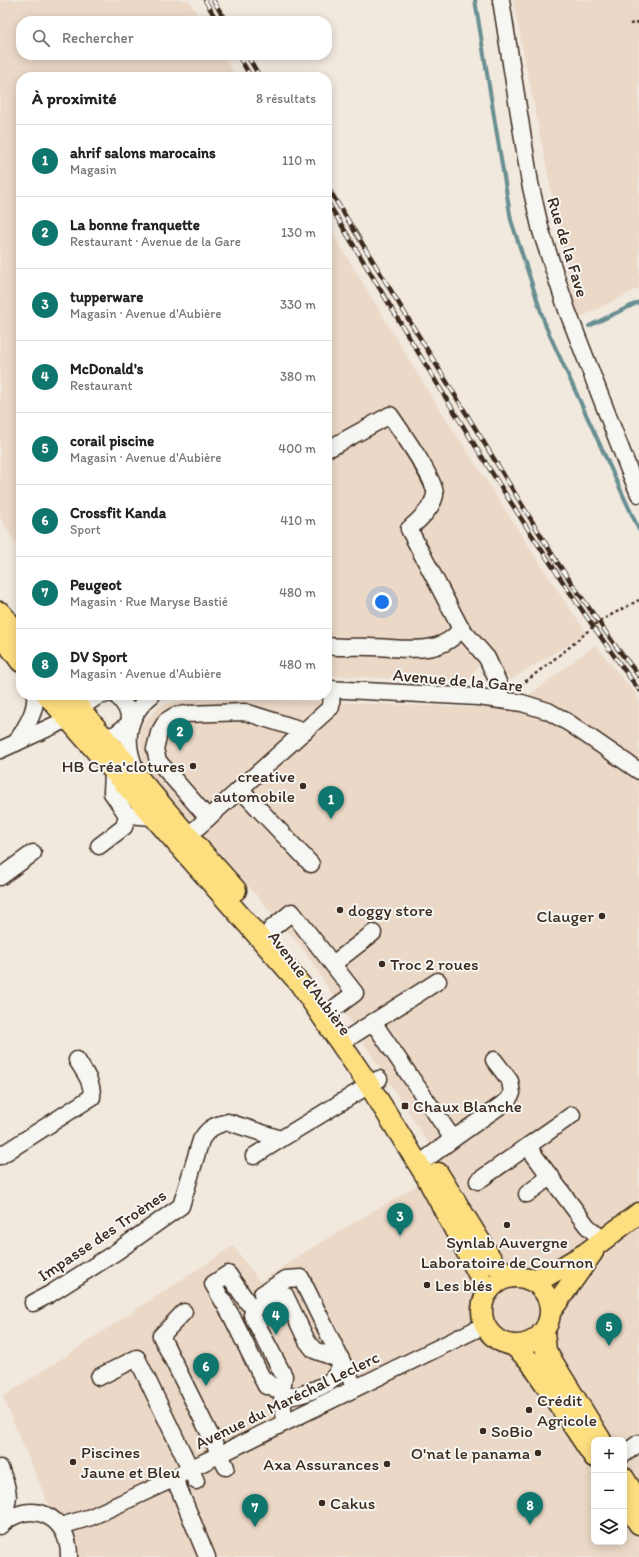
<!DOCTYPE html>
<html lang="fr">
<meta charset="utf-8">
<style>
:root{--surface:#fff;--page:#f2f2f2;--text:#222;--muted:#767676;--line:#e0e0e0;--accent:#0f766e}
body{margin:0;font-family:Itim,sans-serif;background:var(--page);color:var(--text)}
.controls{position:absolute;right:12px;bottom:12px;display:grid;overflow:hidden;border-radius:8px;box-shadow:0 2px 10px #0003}
.controls button{width:36px;height:36px;display:grid;place-items:center;padding:0;border:0;border-bottom:1px solid var(--line);background:var(--surface);color:var(--text);font:20px sans-serif}
.you{position:absolute;left:382px;top:602px;width:14px;height:14px;margin:-10px;border:3px solid #fff;border-radius:50%;background:#1a73e8;box-shadow:0 0 0 6px #1a73e833}
.badge{display:grid;place-items:center;width:26px;height:26px;border-radius:50%;background:var(--accent);color:#fff;font-size:13px;font-weight:700}
.pin{position:absolute;translate:-50% -33px;filter:drop-shadow(0 1px 2px #0008)}
.pin::after{content:'';position:absolute;top:21px;width:14px;height:12px;background:inherit;clip-path:polygon(0 0,100% 0,50% 100%)}
.list{margin:0;padding:0;list-style:none}
h2{display:flex;justify-content:space-between;align-items:center;height:52px;margin:0;padding:0 16px;font-size:17px}
h2 small{font-size:13px;font-weight:400;color:var(--muted)}
.list li{display:grid;grid-template-columns:26px 1fr auto;gap:12px;align-items:center;box-sizing:border-box;height:72px;padding:0 16px;border-top:1px solid var(--line)}
.list b{display:block;font-size:15px;white-space:nowrap}
.list p{margin:0;font-size:13px;white-space:nowrap;color:var(--muted)}
.list em{font-size:13px;font-style:normal;color:var(--muted)}
.icon{flex:none;width:22px;height:22px;fill:none;stroke:currentColor;stroke-width:2;stroke-linecap:round;stroke-linejoin:round}
.map{position:relative;flex:none;width:639px;height:1557px;overflow:hidden}
.search{position:absolute;background:var(--surface);box-shadow:0 2px 10px #0003;left:16px;top:16px;width:316px;height:44px;display:flex;align-items:center;gap:10px;box-sizing:border-box;padding:0 14px;border-radius:16px;color:var(--muted);font-size:15px}
.panel{position:absolute;background:var(--surface);box-shadow:0 2px 10px #0003;left:16px;top:72px;width:316px;height:628px;border-radius:16px}
.map>svg:first-child{display:block}
.built{fill:#ebd8c6;fill-rule:evenodd}
.lines{fill:none;stroke-linecap:round;stroke-linejoin:round}
.stream{stroke:#678f92;stroke-width:4}
.minor-casing{stroke:#3b2a1e;stroke-width:19}
.major-casing{stroke:#3b2a1e;stroke-width:23}
.path{stroke:#3b2a1e;stroke-width:2.5;stroke-dasharray:3 3;stroke-linecap:butt}
.minor{stroke:#f6f6f2;stroke-width:16}
.major{stroke:#fddf80;stroke-width:20}
.rail-casing{stroke:#3b2a1e;stroke-width:4.5}
.rail{stroke:#f6f6f2;stroke-width:3;stroke-dasharray:9;stroke-linecap:butt}
.poi-dot{fill:#3b2a1e;stroke:#f6f6f2;stroke-width:1.5}
.labels{text-anchor:middle;stroke-width:4;stroke-linejoin:round;paint-order:stroke}
.street-label{font-size:17px;fill:#3b2a1e;stroke:#f6f6f2}
.poi-label{font-size:17px;fill:#3b2a1e;stroke:#f6f6f2;text-anchor:start}
</style>
<div class="map">
<svg width="639" height="1557" viewBox="0 0 639 1557">
<rect width="100%" height="100%" fill="#f1e8de"/>
<filter id="ink" filterUnits="userSpaceOnUse"><feTurbulence type="fractalNoise" baseFrequency=".025" numOctaves="2"/><feDisplacementMap in="SourceGraphic" scale="8" xChannelSelector="R" yChannelSelector="G"/><feConvolveMatrix kernelMatrix="1 2 1 2 8 2 1 2 1" color-interpolation-filters="sRGB"/></filter>
<g filter="url(#ink)">
<g class="built">
<polygon points="0,0 188,0 202,21 21,21 21,55 223,55 236,77 21,77 21,552 0,517"/>
<polygon points="513,0 639,0 639,288 577,319"/>
<polygon points="327,224 426,388 567,605 587,633 510,680 492,655 481,661 468,683 327,675"/>
<path d="M 595,645 L 639,698 L 639,1557 L 72,1557 L 44,1494 L 3,1397 L 233,1246 L 260,1282 L 308,1250 L 445,1169 L 304,950 L 190,819 L 143,771 L 140,727 L 159,706 L 197,697 L 511,709 ZM 594,1440 L 624,1440 L 624,1542 L 594,1542 Z"/>
</g>
<g class="lines">
<g class="stream">
<polyline points="475,0 511,220 546,327 639,530"/>
<polyline points="589,326 639,302"/>
</g>
<defs>
<g id="minor">
<polyline points="501,0 530,183 541,231 567,310 629,470 639,494"/>
<path d="M 332,447 L 390,415 C 399,428 437,482 435,495 C 432,509 419,520 409,529 L 460,627 L 487,658 L 498,682 L 501,700"/>
<path d="M 327,646 C 341,648 356,646 371,647 C 400,647 442,658 461,628"/>
<polyline points="327,689 478,697 522,703 548,711 569,723 639,771"/>
<path d="M 94,732 L 104,737 L 116,734 L 131,722 C 129,711 125,703 116,695"/>
<path d="M 16,743 C 24,729 37,712 35,695"/>
<polyline points="0,750 68,719 80,708 98,696 104,695"/>
<polyline points="113,772 112,793 127,815 153,817"/>
<path d="M 137,775 C 134,765 129,754 129,744 C 127,724 137,707 152,695"/>
<polyline points="240,789 311,864"/>
<polyline points="208,818 158,761 155,749 159,733 166,721 174,716 186,714 245,712 305,731"/>
<polyline points="188,836 331,707 332,689"/>
<polyline points="99,846 124,827 127,815"/>
<polyline points="0,877 33,853"/>
<polyline points="271,929 292,912 355,993 332,1010"/>
<polyline points="333,964 373,933"/>
<polyline points="373,1022 453,1139 507,1101 512,1093 510,1081 494,1060"/>
<polyline points="341,1044 350,1037 438,981"/>
<polyline points="528,1147 587,1226 597,1235 601,1241"/>
<path d="M 0,1156 L 92,1097 C 93,1082 84,1072 77,1060"/>
<polyline points="254,1156 281,1139"/>
<polyline points="418,1165 453,1139"/>
<polyline points="478,1181 572,1115"/>
<polyline points="527,1194 551,1176"/>
<polyline points="262,1294 286,1279 301,1278 355,1388"/>
<path d="M 33,1303 L 50,1294 L 116,1252 L 181,1206 L 201,1140 C 208,1128 215,1125 228,1122 L 281,1139 L 379,1079"/>
<polyline points="248,1303 228,1274 213,1284 231,1315 266,1386"/>
<polyline points="184,1312 161,1336 226,1467"/>
<polyline points="99,1377 137,1358 196,1481"/>
<path d="M 261,1377 C 269,1383 280,1395 290,1396 C 299,1397 322,1387 329,1382 C 336,1377 340,1368 341,1360 L 314,1350 L 307,1341 L 285,1295 L 278,1294 L 255,1306 L 252,1315 L 284,1376 L 282,1392 L 284,1423"/>
<polyline points="624,1454 639,1443"/>
<path d="M 0,1468 C 10,1494 11,1498 0,1524"/>
<polyline points="173,1479 179,1489 207,1557"/>
<path d="M 0,1526 C 30,1497 70,1516 69,1557"/>
<polyline points="61,1526 91,1517 173,1479 190,1469 485,1325"/>
</g>
<g id="major">
<polyline points="0,612 21,637"/>
<polyline points="0,633 21,662"/>
<polyline points="47,695 300,984 369,1085 427,1178 488,1292"/>
<polyline points="68,695 188,836 236,890"/>
<polyline points="438,1173 495,1265 513,1277"/>
<circle cx="516" cy="1311" r="34"/>
<polyline points="529,1280 549,1275 586,1253 639,1213"/>
<polyline points="551,1311 593,1252"/>
<polyline points="544,1332 546,1351 601,1440"/>
<polyline points="513,1345 529,1360 594,1457"/>
<polyline points="624,1478 639,1502"/>
<polyline points="624,1501 639,1524"/>
</g>
</defs>
<use href="#minor" class="minor-casing"/>
<use href="#major" class="major-casing"/>
<g class="path">
<polyline points="630,24 639,22"/>
<polyline points="516,689 571,646 598,622 639,600"/>
</g>
<use href="#minor" class="minor"/>
<use href="#major" class="major"/>
<defs>
<g id="rail">
<polyline points="205,0 217,21"/>
<polyline points="213,0 226,21"/>
<polyline points="238,55 251,77"/>
<polyline points="247,55 260,77"/>
<polyline points="327,186 557,562 617,648 639,676"/>
<path d="M 327,201 C 427,366 524,535 639,690"/>
</g>
</defs>
<use href="#rail" class="rail-casing"/>
<use href="#rail" class="rail"/>
</g>
</g>
<g class="poi-dot">
<circle cx="193" cy="766" r="4"/>
<circle cx="303" cy="786" r="4"/>
<circle cx="340" cy="910" r="4"/>
<circle cx="602" cy="916" r="4"/>
<circle cx="382" cy="964" r="4"/>
<rect x="401" y="1102" width="8" height="8" rx="2"/>
<circle cx="507" cy="1225" r="4"/>
<circle cx="427" cy="1285" r="4"/>
<circle cx="529" cy="1410" r="4"/>
<circle cx="483" cy="1431" r="4"/>
<circle cx="538" cy="1453" r="4"/>
<circle cx="73" cy="1462" r="4"/>
<circle cx="387" cy="1464" r="4"/>
<circle cx="322" cy="1503" r="4"/>
</g>
<g class="labels">
<g class="street-label">
<text transform="translate(568 247) rotate(73)" y="6">Rue de la Fave</text>
<text transform="translate(458 680) rotate(5)" y="6">Avenue de la Gare</text>
<text transform="translate(310 983) rotate(53)" y="6">Avenue d'Aubière</text>
<text transform="translate(102 1235) rotate(-34)" y="6">Impasse des Troènes</text>
<text transform="translate(287 1400) rotate(-26)" y="6">Avenue du Maréchal Leclerc</text>
</g>
<g class="poi-label">
<text x="185" y="772" text-anchor="end">HB Créa'clotures</text>
<text x="295" y="782" text-anchor="end">creative<tspan x="295" dy="20">automobile</tspan></text>
<text x="348" y="916">doggy store</text>
<text x="594" y="922" text-anchor="end">Clauger</text>
<text x="390" y="970">Troc 2 roues</text>
<text x="413" y="1112">Chaux Blanche</text>
<text x="507" y="1248" text-anchor="middle">Synlab Auvergne<tspan x="507" dy="20">Laboratoire de Cournon</tspan></text>
<text x="435" y="1291">Les blés</text>
<text x="537" y="1406">Crédit<tspan x="537" dy="20">Agricole</tspan></text>
<text x="491" y="1437">SoBio</text>
<text x="81" y="1458">Piscines<tspan x="81" dy="20">Jaune et Bleu</tspan></text>
<text x="530" y="1459" text-anchor="end">O'nat le panama</text>
<text x="379" y="1470" text-anchor="end">Axa Assurances</text>
<text x="330" y="1509">Cakus</text>
</g>
</g>
</svg>
<div class="controls">
<button>+</button>
<button>−</button>
<button><svg class="icon" aria-label="layers" viewBox="0 0 24 24"><path d="M12 4l9 5-9 5-9-5zM3 14l9 5 9-5"/></svg></button>
</div>
<div class="you"></div>
<div class="pin badge" style="left:331px;top:819px">1</div>
<div class="pin badge" style="left:180px;top:751px">2</div>
<div class="pin badge" style="left:400px;top:1236px">3</div>
<div class="pin badge" style="left:276px;top:1335px">4</div>
<div class="pin badge" style="left:609px;top:1346px">5</div>
<div class="pin badge" style="left:206px;top:1386px">6</div>
<div class="pin badge" style="left:255px;top:1527px">7</div>
<div class="pin badge" style="left:530px;top:1525px">8</div>
<div class="search"><svg class="icon" aria-label="search" viewBox="0 0 24 24"><circle cx="10" cy="10" r="6"/><path d="M15 15l6 6"/></svg>Rechercher</div>
<section class="panel">
<h2>À proximité<small>8 résultats</small></h2>
<ul class="list">
<li><span class="badge">1</span><div><b>ahrif salons marocains</b><p>Magasin</p></div><em>110 m</em></li>
<li><span class="badge">2</span><div><b>La bonne franquette</b><p>Restaurant · Avenue de la Gare</p></div><em>130 m</em></li>
<li><span class="badge">3</span><div><b>tupperware</b><p>Magasin · Avenue d'Aubière</p></div><em>330 m</em></li>
<li><span class="badge">4</span><div><b>McDonald's</b><p>Restaurant</p></div><em>380 m</em></li>
<li><span class="badge">5</span><div><b>corail piscine</b><p>Magasin · Avenue d'Aubière</p></div><em>400 m</em></li>
<li><span class="badge">6</span><div><b>Crossfit Kanda</b><p>Sport</p></div><em>410 m</em></li>
<li><span class="badge">7</span><div><b>Peugeot</b><p>Magasin · Rue Maryse Bastié</p></div><em>480 m</em></li>
<li><span class="badge">8</span><div><b>DV Sport</b><p>Magasin · Avenue d'Aubière</p></div><em>480 m</em></li>
</ul>
</section>
</div>
